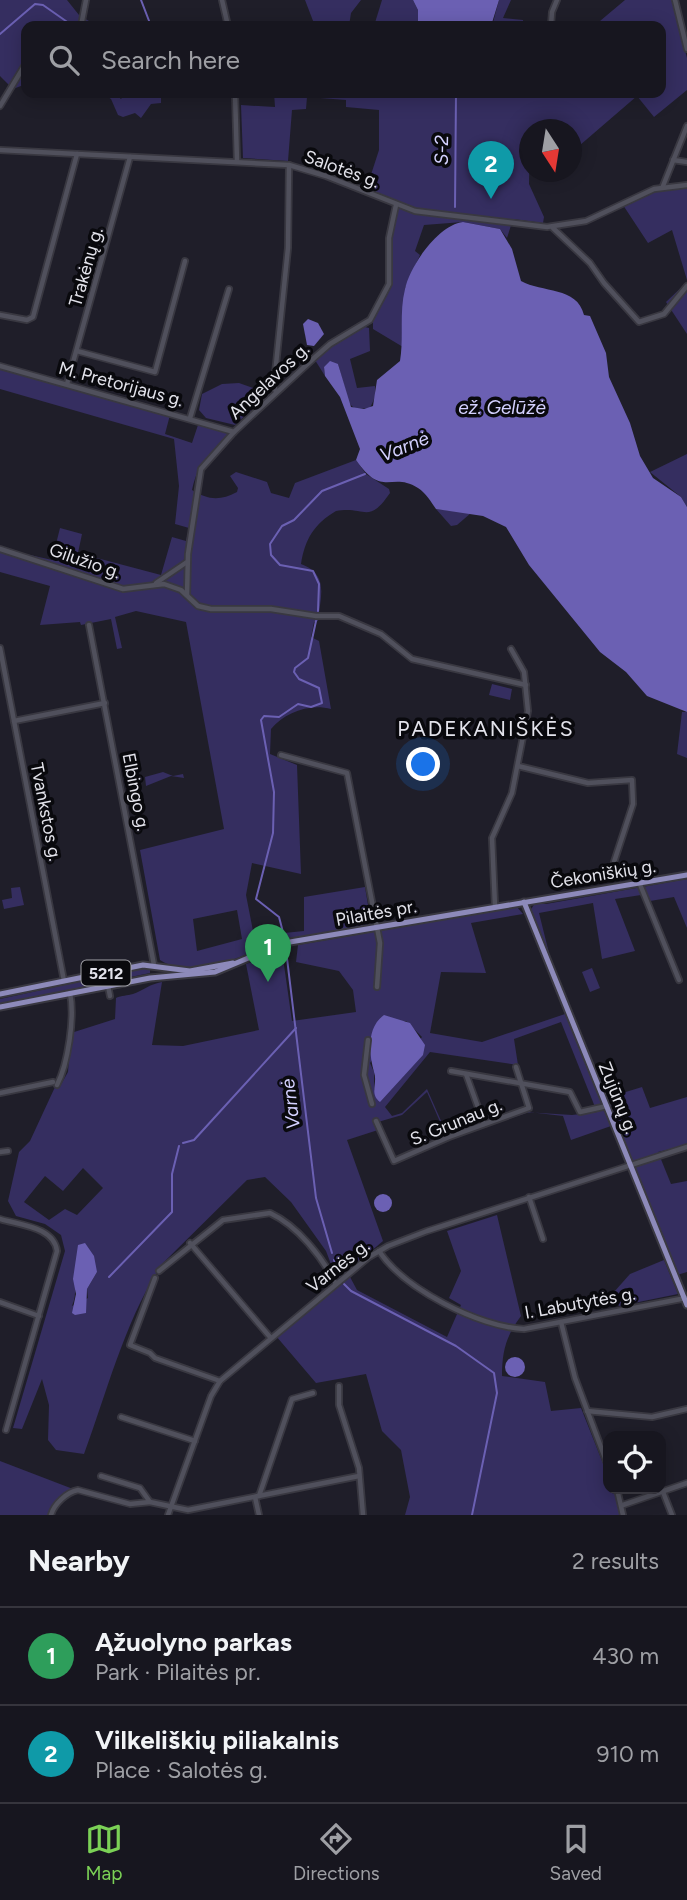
<!DOCTYPE html>
<meta charset="utf-8">
<style>
:root{--surface:#17161f;--page:#24232c;--text:#f1f3f6;--muted:#9e9fa4;--line:#36353d;--accent:#7bd156}
body{margin:0;font-family:Figtree,sans-serif;background:var(--page);color:var(--text)}
.controls{position:absolute;right:21px;bottom:21px;display:grid;overflow:hidden;border-radius:14px;box-shadow:0 4px 18px #0003}
.controls button{width:63px;height:63px;display:grid;place-items:center;padding:0;border:0;border-bottom:2px solid var(--line);background:var(--surface);color:var(--text);font:35px sans-serif}
.compass{position:absolute;left:519px;top:119px;width:63px;height:63px;border-radius:50%;background:var(--surface);box-shadow:0 4px 18px #0003;rotate:168deg}
.you{position:absolute;left:424px;top:765px;width:24px;height:24px;margin:-18px;border:5px solid #fff;border-radius:50%;background:#1a73e8;box-shadow:0 0 0 10px #1a73e833}
.badge{display:grid;place-items:center;width:46px;height:46px;border-radius:50%;background:var(--accent);color:#fff;font-size:23px;font-weight:700}
.pin{position:absolute;translate:-50% -58px;filter:drop-shadow(0 2px 4px #0008)}
.pin::after{content:'';position:absolute;top:37px;width:24px;height:21px;background:inherit;clip-path:polygon(0 0,100% 0,50% 100%)}
.list{margin:0;padding:0;list-style:none}
h2{display:flex;justify-content:space-between;align-items:center;height:91px;margin:0;padding:0 28px;font-size:30px}
h2 small{font-size:23px;font-weight:400;color:var(--muted)}
.list li{display:grid;grid-template-columns:46px 1fr auto;gap:21px;align-items:center;box-sizing:border-box;height:98px;padding:0 28px;border-top:2px solid var(--line)}
.list b{display:block;font-size:26px;white-space:nowrap}
.list p{margin:0;font-size:23px;white-space:nowrap;color:var(--muted)}
.list em{font-size:23px;font-style:normal;color:var(--muted)}
.icon{flex:none;width:38px;height:38px;fill:none;stroke:currentColor;stroke-width:2;stroke-linecap:round;stroke-linejoin:round}
.map{position:relative;flex:none;width:687px;height:1515px;overflow:hidden}
.search{position:absolute;background:var(--surface);box-shadow:0 4px 18px #0003;left:21px;right:21px;top:21px;height:77px;display:flex;align-items:center;gap:18px;box-sizing:border-box;padding:0 24px;border-radius:14px;color:var(--muted);font-size:26px}
.sheet{height:287px;background:var(--surface)}
nav{display:flex;justify-content:space-around;align-items:center;box-sizing:border-box;height:98px;border-top:2px solid var(--line);background:var(--surface);font-size:19px;color:var(--muted)}
nav a{display:grid;justify-items:center;gap:4px}
nav .on{color:var(--accent)}
.map>svg:first-child{display:block}
.green{fill:#352e60;fill-rule:evenodd}
.water{fill:#6b60b3}
.lines{fill:none;stroke-linecap:round;stroke-linejoin:round}
.stream{stroke:#6b60b3;stroke-width:2}
.minor-casing{stroke:#393841;stroke-width:8}
.major-casing{stroke:#393841;stroke-width:9}
.minor{stroke:#50505c;stroke-width:4.5}
.major{stroke:#8d8aba;stroke-width:5}
.labels{text-anchor:middle;stroke-width:7;stroke-linejoin:round;paint-order:stroke}
.shield{fill:#09090d;stroke:#a2a2a8;stroke-width:2}
.shield-label{font-size:16px;font-weight:bold;fill:#e3e3eb}
.street-label{font-size:18px;fill:#e3e3eb;stroke:#09090d}
.water-label{font-size:19px;font-style:italic;fill:#d4d1ff;stroke:#09090d}
.quarter-label{font-size:21px;letter-spacing:2px;fill:#e3e3eb;stroke:#09090d}
</style>
<div class="map">
<svg width="687" height="1515" viewBox="0 0 687 1515">
<rect width="100%" height="100%" fill="#1f1e29"/>
<g class="green">
<polygon points="0,0 67,0 79,15 94,24 121,26 26,26 26,84 13,89 0,76"/>
<polygon points="305,0 361,0 351,13 349,26 315,26"/>
<polygon points="382,0 413,0 418,10 418,26 374,26"/>
<polygon points="499,0 511,0 503,18 523,20 523,26 492,26"/>
<polygon points="625,0 672,0 687,58 687,90 654,117 637,96 572,152 572,130 530,130 529,184 544,217 543,223 513,219 507,238 500,229 463,222 424,225 415,251 420,255 405,288 403,347 373,329 373,317 392,284 391,235 397,203 366,190 379,150 379,110 346,107 346,100 307,97 306,109 292,110 288,161 243,158 241,105 275,107 274,93 661,93 661,26 604,26 600,21"/>
<polygon points="102,93 114,93 121,99 126,93 161,93 161,103 151,104 141,118 135,113 123,117 118,115 111,99"/>
<polygon points="687,187 687,280 672,230 648,243 623,205 662,188"/>
<polygon points="687,282 687,334 666,302"/>
<polygon points="365,327 369,328 370,351 350,359 357,388 375,386 375,397 370,408 355,409 349,403 338,364 324,367 325,376 315,360 332,345"/>
<path d="M 0,367 L 170,415 L 165,434 L 192,443 L 199,422 L 229,433 C 213,459 201,451 192,490 C 208,500 220,501 237,492 L 238,488 L 230,476 L 236,472 L 267,482 L 271,493 L 289,498 L 295,483 L 356,460 L 366,474 L 389,489 L 390,493 C 368,525 366,506 336,511 C 314,524 305,539 301,564 C 330,575 320,597 318,621 L 314,622 L 311,637 L 319,641 L 331,709 C 310,703 285,712 271,729 L 270,754 L 297,765 L 301,874 L 252,863 L 246,895 L 254,936 L 304,931 L 304,897 L 365,887 L 370,917 L 367,925 C 343,933 316,933 291,939 C 250,948 201,985 160,960 L 140,850 L 224,829 L 186,622 L 136,611 L 115,617 L 122,648 L 117,649 L 111,619 L 81,625 L 80,622 L 40,625 L 50,586 L 0,572 L 0,548 L 52,560 L 60,528 L 82,534 L 78,553 L 161,575 L 172,537 L 186,541 L 189,528 L 175,524 L 179,486 L 174,439 L 0,389 ZM 237,910 L 242,939 L 197,951 L 193,919 Z"/>
<polygon points="239,383 264,392 262,400 235,425 206,418 199,410 202,394 222,384"/>
<polygon points="687,454 687,507 681,497 650,472"/>
<polygon points="436,509 471,513 457,525 451,526"/>
<polygon points="492,684 512,689 510,700 489,695"/>
<polygon points="682,712 687,712 687,758 677,754"/>
<polygon points="163,772 173,776 183,774 184,778 171,776 146,786 145,777"/>
<polygon points="687,879 687,928 674,897 644,902 641,895 615,899 635,951 602,959 593,903 539,913 549,953 530,911 535,903 546,904"/>
<polygon points="20,887 24,905 4,909 2,900 12,898 11,888"/>
<path d="M 517,907 L 523,914 L 471,923 L 486,973 L 441,972 L 430,1033 L 482,1042 L 565,1014 L 611,1126 L 571,1140 L 563,1116 L 529,1112 L 448,1140 L 427,1092 L 402,1115 L 378,1122 L 378,1130 L 347,1140 L 383,1241 L 337,1280 L 326,1251 L 291,1202 L 265,1177 L 247,1180 L 162,1264 C 125,1320 107,1392 84,1454 L 56,1450 L 48,1440 L 49,1405 L 42,1379 L 22,1429 L 13,1428 L 65,1251 L 61,1235 L 45,1224 L 16,1216 L 8,1201 L 19,1152 L 30,1141 L 55,1087 L 59,1088 L 68,1072 L 71,1033 L 115,1019 L 116,998 C 122,995 127,996 133,994 C 144,990 150,984 162,982 L 152,1045 L 183,1046 L 259,1030 L 246,964 L 282,951 L 292,1021 L 356,1012 L 353,990 L 339,971 L 296,962 L 298,945 ZM 406,1021 L 422,1037 L 374,1091 L 374,1072 L 370,1063 L 398,1022 ZM 561,1022 L 597,1112 L 572,1115 L 524,1112 L 449,1139 L 427,1089 L 402,1113 L 392,1116 L 385,1107 L 430,1052 L 518,1065 L 514,1039 ZM 83,1168 L 103,1188 L 77,1215 L 65,1209 L 49,1220 L 24,1202 L 45,1176 L 63,1191 ZM 77,1265 L 97,1272 L 87,1289 L 88,1298 L 72,1306 C 78,1292 73,1280 77,1265 Z"/>
<polygon points="143,968 150,968 150,973 0,1004 0,999"/>
<polygon points="592,968 600,988 590,992 582,972"/>
<polygon points="605,1069 616,1095 642,1087 650,1108 687,1097 687,1145 658,1152 671,1184 687,1181 687,1272 677,1275 595,1073"/>
<path d="M 497,1215 L 521,1316 C 506,1336 502,1351 502,1376 L 545,1382 L 551,1411 L 581,1408 L 608,1476 L 608,1489 L 613,1489 L 620,1506 L 619,1515 L 405,1515 L 410,1497 L 401,1450 L 382,1431 L 366,1374 L 316,1383 L 276,1336 L 350,1277 L 357,1290 L 447,1337 L 461,1305 L 449,1298 L 461,1271 L 447,1231 Z"/>
<polygon points="664,1260 678,1294 619,1306 614,1292 630,1274"/>
<polygon points="0,1461 73,1489 51,1508 49,1515 0,1515"/>
</g>
<g class="water">
<polygon points="413,0 499,0 491,26 418,26 418,10"/>
<path d="M 463,222 L 500,229 L 512,249 L 521,281 C 542,293 577,286 584,315 L 590,316 L 606,353 L 609,377 L 630,423 L 640,456 L 653,478 L 681,497 L 687,507 L 687,712 L 647,696 L 626,672 L 600,652 L 529,565 L 506,527 L 483,516 L 436,509 C 431,502 426,493 418,488 C 391,471 383,499 356,460 L 360,449 L 340,397 L 325,376 L 324,367 L 330,361 L 338,364 L 351,407 L 364,409 L 373,406 L 377,380 L 400,361 C 404,337 399,313 405,289 C 410,266 438,225 463,222 Z"/>
<polygon points="308,319 318,323 324,334 314,346 307,345 303,324"/>
<path d="M 384,1015 L 410,1023 L 425,1045 L 423,1055 L 380,1102 C 369,1094 378,1083 374,1072 C 369,1054 366,1028 384,1015 Z"/>
<circle cx="383" cy="1203" r="9"/>
<polygon points="85,1243 94,1256 97,1272 87,1289 86,1313 75,1315 72,1313 76,1294 73,1279 78,1245"/>
<circle cx="515" cy="1367" r="10"/>
</g>
<g class="lines">
<g class="stream">
<polyline points="141,0 151,26"/>
<polyline points="0,34 35,4 43,5 73,26"/>
<polyline points="455,207 456,93"/>
<polyline points="318,611 319,584 313,571 280,565 271,555 270,544 282,526 294,520 322,491 365,474"/>
<polyline points="284,936 279,917 256,899 273,833 274,792 261,720 264,716 279,717 298,704 311,707 322,703 319,688 299,679 294,672 295,668 308,658 316,621"/>
<polyline points="286,950 316,1198 332,1253"/>
<polyline points="183,1143 194,1140 296,1028"/>
<polyline points="334,1260 339,1275"/>
<polyline points="109,1277 172,1212 172,1174 179,1146"/>
<polyline points="344,1284 351,1291 456,1346 494,1373 497,1393 472,1515"/>
</g>
<defs>
<g id="minor">
<polyline points="222,0 228,26"/>
<polyline points="675,0 687,49"/>
<polyline points="551,25 552,12 557,0"/>
<polyline points="81,26 86,0"/>
<polyline points="235,93 237,161"/>
<polyline points="0,106 26,63"/>
<polyline points="0,150 289,165 326,176 415,211 547,227 586,221 654,189 687,185"/>
<polyline points="673,160 687,162"/>
<polyline points="663,186 687,126"/>
<polyline points="553,228 590,263 604,283 639,322 664,314 687,286"/>
<polyline points="0,315 27,320 33,317 77,154"/>
<polyline points="77,351 155,372 185,261"/>
<polyline points="0,366 234,432"/>
<polyline points="67,384 130,157"/>
<polyline points="276,392 274,384 288,248 289,165"/>
<polyline points="190,418 229,289"/>
<polyline points="0,549 123,589 164,584 181,590 198,606 211,609 271,609 316,616 339,616 381,634 412,659 526,685"/>
<polyline points="156,583 187,562"/>
<polyline points="187,595 188,554 201,469 234,432 314,358 330,344 370,320 389,284 389,238 396,205"/>
<polyline points="89,625 154,965"/>
<polyline points="0,648 64,981"/>
<polyline points="14,721 105,703"/>
<polyline points="281,755 347,773 380,943 377,987"/>
<polyline points="518,766 588,783 632,780 633,804 614,862"/>
<polyline points="639,882 679,980"/>
<polyline points="495,906 492,838 512,793 528,711 524,672 511,649"/>
<polyline points="108,986 110,996"/>
<polyline points="368,1040 364,1075 372,1104"/>
<polyline points="451,1071 570,1092 580,1112 607,1106"/>
<polyline points="466,1074 484,1124"/>
<path d="M 57,1085 C 68,1064 75,1017 70,993"/>
<polyline points="0,1093 53,1082"/>
<polyline points="376,1121 394,1161 449,1137 529,1108 516,1067"/>
<polyline points="0,1152 8,1151"/>
<polyline points="529,1197 543,1239"/>
<path d="M 0,1219 C 20,1225 54,1227 57,1251 L 6,1430"/>
<polyline points="190,1243 270,1337"/>
<path d="M 379,1251 C 404,1289 479,1327 524,1329 L 686,1298"/>
<path d="M 159,1271 L 223,1220 L 270,1213 C 298,1226 322,1257 336,1284"/>
<polyline points="155,1278 130,1345 150,1353 155,1358 220,1381"/>
<polyline points="0,1302 39,1316"/>
<polyline points="561,1322 575,1378 608,1466"/>
<polyline points="339,1386 339,1405 359,1468 363,1515"/>
<polyline points="587,1411 652,1417 687,1409"/>
<polyline points="121,1417 195,1441"/>
<polyline points="101,1476 140,1488 150,1502 188,1510 359,1476"/>
<polyline points="617,1489 623,1515"/>
<polyline points="663,1492 672,1515"/>
<polyline points="259,1496 292,1399 313,1393"/>
<polyline points="255,1497 259,1515"/>
<polyline points="623,1505 687,1483"/>
<path d="M 51,1515 C 54,1504 67,1492 78,1490 L 130,1504 L 150,1502"/>
<polyline points="168,1515 211,1396 220,1381 369,1257 388,1246 427,1231 687,1147"/>
</g>
<g id="major">
<polyline points="524,902 687,1305"/>
<polyline points="0,994 143,965 190,971 233,963"/>
<polyline points="0,1007 150,978 215,972 284,943 687,875"/>
</g>
</defs>
<use href="#minor" class="minor-casing"/>
<use href="#major" class="major-casing"/>
<use href="#minor" class="minor"/>
<use href="#major" class="major"/>
</g>
<g class="labels">
<rect class="shield" x="81.5" y="960.5" width="49" height="25" rx="5"/>
<g class="shield-label">
<text x="106" y="979">5212</text>
</g>
<g class="street-label">
<text transform="translate(342 169) rotate(20)" y="6">Salotės g.</text>
<text transform="translate(86 267) rotate(-74)" y="6">Trakėnų g.</text>
<text transform="translate(269 381) rotate(-43)" y="6">Angelavos g.</text>
<text transform="translate(121 384) rotate(15)" y="6">M. Pretorijaus g.</text>
<text transform="translate(85 561) rotate(19)" y="6">Gilužio g.</text>
<text transform="translate(136 792) rotate(79)" y="6">Elbingo g.</text>
<text transform="translate(46 812) rotate(79)" y="6">Tvankstos g.</text>
<text transform="translate(603 874) rotate(-9)" y="6">Čekoniškių g.</text>
<text transform="translate(376 913) rotate(-10)" y="6">Pilaitės pr.</text>
<text transform="translate(618 1098) rotate(68)" y="6">Zujūnų g.</text>
<text transform="translate(456 1122) rotate(-22)" y="6">S. Grunau g.</text>
<text transform="translate(338 1266) rotate(-38)" y="6">Varnės g.</text>
<text transform="translate(580 1303) rotate(-10)" y="6">I. Labutytės g.</text>
</g>
<g class="water-label">
<text transform="translate(441 150) rotate(-89)" y="7">S-2</text>
<text x="502" y="414">ež. Gelūžė</text>
<text transform="translate(404 446) rotate(-22)" y="7">Varnė</text>
<text transform="translate(290 1104) rotate(-97)" y="7">Varnė</text>
</g>
<g class="quarter-label">
<text x="486" y="736">PADEKANIŠKĖS</text>
</g>
</g>
</svg>
<div class="controls">
<button><svg class="icon" aria-label="locate" viewBox="0 0 24 24"><circle cx="12" cy="12" r="6"/><path d="M12 2v4M12 18v4M2 12h4M18 12h4"/></svg></button>
</div>
<svg class="compass" viewBox="-18 -18 36 36"><path d="M0-13l5 13h-10z" fill="#e53935"/><path d="M0 13l5-13h-10z" fill="#9e9fa4"/></svg>
<div class="you"></div>
<div class="pin badge" style="left:268px;top:982px;background:#2e9e5b">1</div>
<div class="pin badge" style="left:491px;top:199px;background:#0f9aa8">2</div>
<div class="search"><svg class="icon" aria-label="search" viewBox="0 0 24 24"><circle cx="10" cy="10" r="6"/><path d="M15 15l6 6"/></svg>Search here</div>
</div>
<section class="sheet">
<h2>Nearby<small>2 results</small></h2>
<ul class="list">
<li><span class="badge" style="background:#2e9e5b">1</span><div><b>Ąžuolyno parkas</b><p>Park · Pilaitės pr.</p></div><em>430 m</em></li>
<li><span class="badge" style="background:#0f9aa8">2</span><div><b>Vilkeliškių piliakalnis</b><p>Place · Salotės g.</p></div><em>910 m</em></li>
</ul>
</section>
<nav>
<a class="on"><svg class="icon" aria-label="map" viewBox="0 0 24 24"><path d="M3 6l6-2 6 2 6-2v14l-6 2-6-2-6 2zM9 4v14M15 6v14"/></svg>Map</a>
<a><svg class="icon" aria-label="directions" viewBox="0 0 24 24"><path d="M12 3l9 9-9 9-9-9zM9 14v-3h6M13 9l2 2-2 2"/></svg>Directions</a>
<a><svg class="icon" aria-label="saved" viewBox="0 0 24 24"><path d="M7 4h10v16l-5-4-5 4z"/></svg>Saved</a>
</nav>
